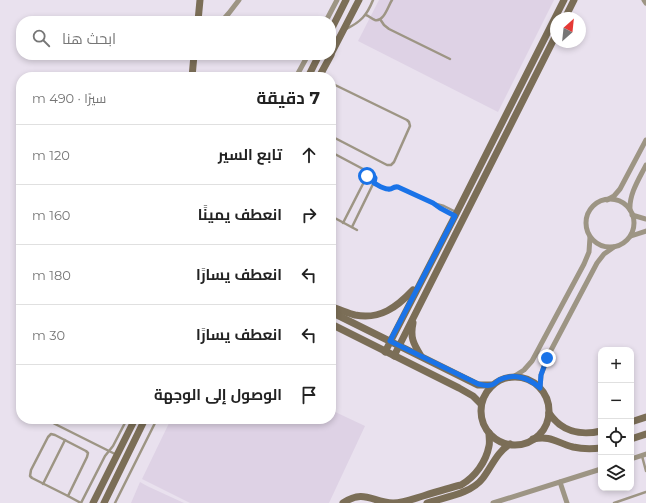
<!DOCTYPE html>
<html lang="ar">
<meta charset="utf-8">
<style>
:root{--surface:#fff;--page:#f2f2f2;--text:#222;--muted:#767676;--line:#e0e0e0}
body{margin:0;font-family:Montserrat,Cairo,sans-serif;background:var(--page);color:var(--text);direction:rtl}
.controls{position:absolute;right:12px;bottom:12px;display:grid;overflow:hidden;border-radius:8px;box-shadow:0 2px 6px #0003}
.controls button{width:36px;height:36px;display:grid;place-items:center;padding:0;border:0;border-bottom:1px solid var(--line);background:var(--surface);color:var(--text);font:20px sans-serif}
.compass{position:absolute;left:550px;top:12px;width:36px;height:36px;border-radius:50%;background:var(--surface);box-shadow:0 2px 6px #0003;rotate:27deg}
.stop{position:absolute;width:12px;height:12px;margin:-9px;border:3px solid #1a73e8;border-radius:50%;background:#fff}
.stop.end{background:#1a73e8;border-color:#fff;box-shadow:0 1px 4px #0008}
.list{margin:0;padding:0;list-style:none}
h2{display:flex;justify-content:space-between;align-items:center;height:52px;margin:0;padding:0 16px;font-size:17px}
h2 small{font-size:13px;font-weight:400;color:var(--muted)}
.list li{display:grid;grid-template-columns:26px 1fr auto;gap:12px;align-items:center;box-sizing:border-box;height:60px;padding:0 16px;border-top:1px solid var(--line)}
.list b{display:block;font-size:15px;white-space:nowrap}
.list em{font-size:13px;font-style:normal;color:var(--muted)}
.icon{flex:none;width:22px;height:22px;fill:none;stroke:currentColor;stroke-width:2;stroke-linecap:round;stroke-linejoin:round}
.map{position:relative;flex:none;width:646px;height:503px;overflow:hidden;direction:ltr}
.search{position:absolute;background:var(--surface);box-shadow:0 2px 6px #0003;left:16px;top:16px;width:320px;height:44px;display:flex;align-items:center;gap:10px;box-sizing:border-box;padding:0 14px;border-radius:16px;color:var(--muted);font-size:15px}
.panel{position:absolute;background:var(--surface);box-shadow:0 2px 6px #0003;left:16px;top:72px;width:320px;height:352px;border-radius:16px;direction:rtl}
.map>svg:first-child{display:block}
.built{fill:#ded2e5}
.lines{fill:none;stroke-linecap:round;stroke-linejoin:round}
.lane{stroke:#9d9584;stroke-width:2.5}
.street{stroke:#9d9584;stroke-width:5}
.secondary{stroke:#7b6e57;stroke-width:7}
.route{stroke:#1a73e8;stroke-width:5}
</style>
<div class="map">
<svg width="646" height="503" viewBox="0 0 646 503">
<rect width="100%" height="100%" fill="#e9e1ee"/>
<g class="built">
<polygon points="379,0 554,0 498,112 358,41"/>
<polygon points="331,410 365,426 329,503 190,503 142,479 171,419 331,419"/>
<polygon points="140,482 147,486 184,503 131,503"/>
</g>
<g class="lines">
<g class="lane">
<path d="M 366,15 C 369,16 372,19 375,20 C 384,22 388,6 392,0"/>
<polyline points="380,19 384,25 389,29 450,59"/>
<path d="M 346,29 C 361,22 367,15 373,0"/>
<polyline points="331,83 407,120 409,122 410,126 394,162 391,165 387,165 331,136"/>
<polyline points="331,152 363,169 371,175"/>
<path d="M 374,183 C 378,185 383,189 388,189 C 392,190 393,186 398,187 L 433,203 L 444,206 L 456,212"/>
<polyline points="433,203 440,208 455,216"/>
<polyline points="331,216 357,230"/>
<path d="M 343,223 L 367,176 C 370,174 372,174 374,176 L 375,180 L 352,227"/>
<polyline points="51,419 52,422 55,424 117,455"/>
<polygon points="51,434 55,435 86,451 88,453 87,457 68,496 32,478 30,476 31,470 48,437"/>
<polyline points="642,456 646,471"/>
<polyline points="43,484 65,440"/>
<polyline points="68,496 81,503"/>
<polyline points="81,503 105,456 113,446 127,419"/>
<polyline points="115,503 157,419"/>
<polyline points="614,503 646,492"/>
</g>
<g class="street">
<polyline points="644,0 646,3"/>
<polyline points="222,21 229,13 239,0"/>
<polyline points="326,21 337,0"/>
<polyline points="296,77 308,55"/>
<circle cx="610" cy="223" r="24"/>
<polyline points="607,200 614,196 620,189 646,140"/>
<path d="M 630,210 C 629,194 639,179 646,165"/>
<polyline points="632,215 646,219"/>
<polyline points="631,236 646,231"/>
<polyline points="513,377 524,370 532,361 584,264 589,252 590,237"/>
<polyline points="540,388 541,375 549,354 597,263 604,254 614,247"/>
<polyline points="631,459 646,454"/>
<polyline points="560,482 567,503"/>
<polyline points="493,503 601,469"/>
</g>
<g class="secondary">
<polyline points="565,18 574,0"/>
<polyline points="198,21 200,0"/>
<polyline points="331,30 346,0"/>
<polyline points="331,54 359,0"/>
<polyline points="192,77 194,55"/>
<polyline points="308,77 319,55"/>
<polyline points="319,77 331,55"/>
<path d="M 331,307 C 339,309 347,313 355,315 C 380,320 397,307 413,290"/>
<polyline points="331,312 478,385 492,385"/>
<path d="M 413,323 C 410,337 413,343 421,356"/>
<polyline points="331,324 459,388 473,396 481,404"/>
<polyline points="385,352 455,216 564,0"/>
<polyline points="394,356 556,35"/>
<circle cx="515" cy="411" r="34"/>
<path d="M 549,413 C 561,431 580,436 601,431"/>
<polyline points="631,422 646,417"/>
<path d="M 533,439 C 551,435 557,443 573,447 C 582,449 592,449 601,448"/>
<polyline points="631,439 646,434"/>
<polyline points="93,503 135,419"/>
<polyline points="104,503 145,419"/>
<path d="M 343,503 C 364,489 372,502 393,503 C 403,503 413,499 423,496 C 436,492 449,488 461,485 C 475,477 486,462 489,446 C 490,442 489,438 489,433"/>
<path d="M 427,503 C 445,497 471,494 483,478 C 492,466 497,452 510,444"/>
</g>
</g>
<g class="lines">
<path class="route" d="M 367,176 L 369,175 L 373,175 L 375,178 L 374,183 C 378,185 383,189 388,189 C 393,190 392,186 398,187 L 433,203 L 440,208 L 455,216 L 390,341 L 478,384 C 482,385 487,386 491,385 C 494,385 496,382 499,380 C 513,373 528,377 540,388 L 541,375 L 547,358"/>
</g>
</svg>
<div class="controls">
<button>+</button>
<button>−</button>
<button><svg class="icon" aria-label="locate" viewBox="0 0 24 24"><circle cx="12" cy="12" r="6"/><path d="M12 2v4M12 18v4M2 12h4M18 12h4"/></svg></button>
<button><svg class="icon" aria-label="layers" viewBox="0 0 24 24"><path d="M12 4l9 5-9 5-9-5zM3 14l9 5 9-5"/></svg></button>
</div>
<svg class="compass" viewBox="-18 -18 36 36"><path d="M0-13l5 13h-10z" fill="#e53935"/><path d="M0 13l5-13h-10z" fill="#767676"/></svg>
<div class="stop" style="left:367px;top:176px"></div>
<div class="stop end" style="left:547px;top:358px"></div>
<div class="search"><svg class="icon" aria-label="search" viewBox="0 0 24 24"><circle cx="10" cy="10" r="6"/><path d="M15 15l6 6"/></svg>ابحث هنا</div>
<section class="panel">
<h2>7 دقيقة<small>سيرًا · 490 m</small></h2>
<ul class="list">
<li><svg class="icon" aria-label="ahead" viewBox="0 0 24 24"><path d="M12 20V5M6 11l6-6 6 6"/></svg><div><b>تابع السير</b></div><em>120 m</em></li>
<li><svg class="icon" aria-label="right" viewBox="0 0 24 24"><path d="M7 20v-9h11M14 6l5 5-5 5"/></svg><div><b>انعطف يمينًا</b></div><em>160 m</em></li>
<li><svg class="icon" aria-label="left" viewBox="0 0 24 24"><path d="M17 20v-9H6M10 6l-5 5 5 5"/></svg><div><b>انعطف يسارًا</b></div><em>180 m</em></li>
<li><svg class="icon" aria-label="left" viewBox="0 0 24 24"><path d="M17 20v-9H6M10 6l-5 5 5 5"/></svg><div><b>انعطف يسارًا</b></div><em>30 m</em></li>
<li><svg class="icon" aria-label="arrive" viewBox="0 0 24 24"><path d="M6 21V4h12l-3 4 3 4H6"/></svg><div><b>الوصول إلى الوجهة</b></div></li>
</ul>
</section>
</div>
